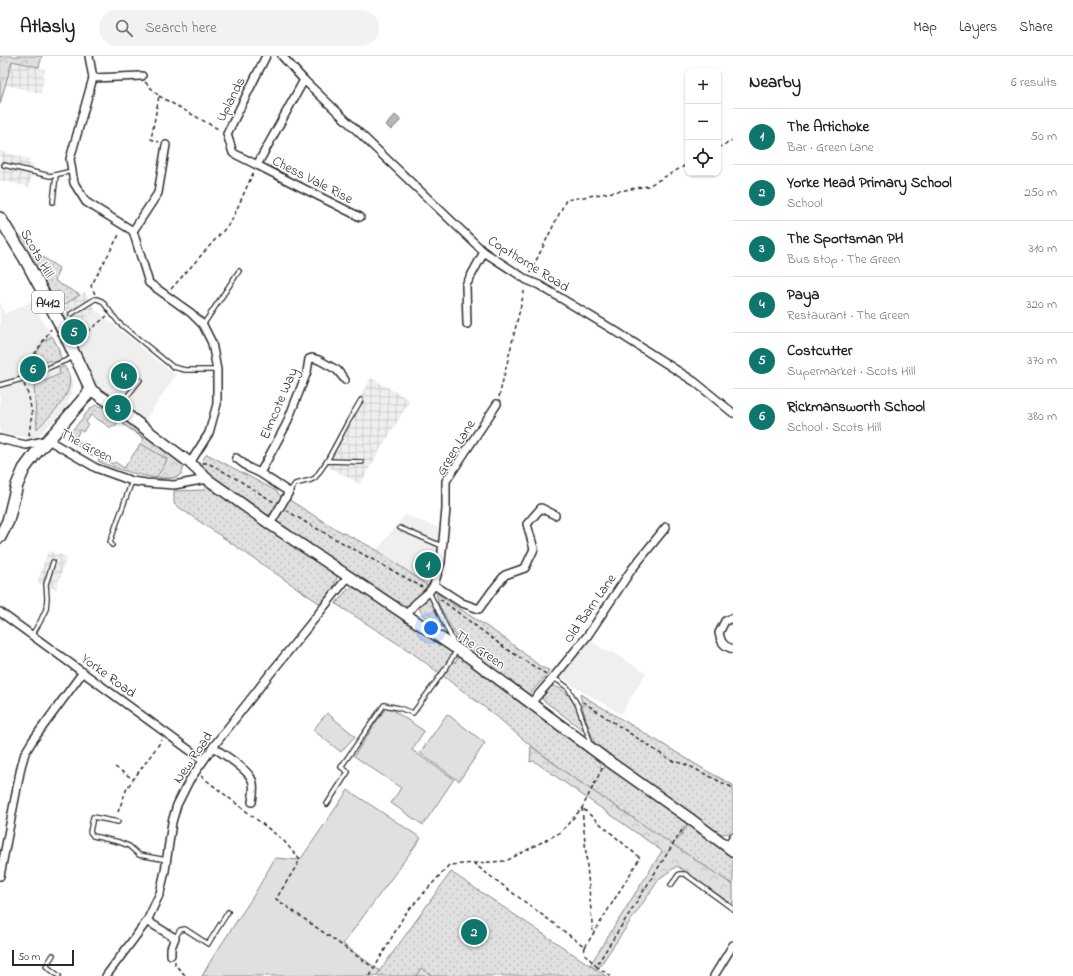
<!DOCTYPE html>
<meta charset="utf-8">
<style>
:root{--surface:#fff;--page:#f2f2f2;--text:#202124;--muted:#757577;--line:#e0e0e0;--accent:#0f766e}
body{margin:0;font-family:"Indie Flower",sans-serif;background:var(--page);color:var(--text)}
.controls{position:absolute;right:12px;top:12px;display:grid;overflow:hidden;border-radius:8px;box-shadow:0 1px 3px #0004}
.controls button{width:36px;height:36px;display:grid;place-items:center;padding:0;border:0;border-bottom:1px solid var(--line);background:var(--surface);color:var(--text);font:20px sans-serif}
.scale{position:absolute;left:12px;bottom:10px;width:62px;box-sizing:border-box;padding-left:4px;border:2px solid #2b2b2b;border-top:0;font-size:11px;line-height:14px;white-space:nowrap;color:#2b2b2b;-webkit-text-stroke:3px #fff;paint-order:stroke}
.you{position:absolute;left:431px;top:572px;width:14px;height:14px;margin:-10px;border:3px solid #fff;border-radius:50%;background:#1a73e8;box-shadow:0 0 0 6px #1a73e833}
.badge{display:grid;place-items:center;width:26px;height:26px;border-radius:50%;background:var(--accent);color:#fff;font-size:13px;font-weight:700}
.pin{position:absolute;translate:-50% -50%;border:2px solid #fff;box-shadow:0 1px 4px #0006}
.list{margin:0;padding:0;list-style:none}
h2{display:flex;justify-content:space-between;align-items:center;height:52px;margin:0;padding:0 16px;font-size:17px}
h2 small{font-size:13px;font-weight:400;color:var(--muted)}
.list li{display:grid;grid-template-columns:26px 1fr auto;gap:12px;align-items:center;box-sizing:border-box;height:56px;padding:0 16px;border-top:1px solid var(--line)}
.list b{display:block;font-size:15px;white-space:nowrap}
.list p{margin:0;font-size:13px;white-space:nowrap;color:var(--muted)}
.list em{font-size:13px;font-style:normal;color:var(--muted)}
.icon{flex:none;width:22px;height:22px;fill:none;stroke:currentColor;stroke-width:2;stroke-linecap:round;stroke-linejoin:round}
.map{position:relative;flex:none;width:733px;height:920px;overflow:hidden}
header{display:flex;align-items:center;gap:24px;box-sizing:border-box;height:56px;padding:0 20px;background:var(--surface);border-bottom:1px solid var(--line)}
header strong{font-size:19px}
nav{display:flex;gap:22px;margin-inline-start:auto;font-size:14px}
.search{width:280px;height:36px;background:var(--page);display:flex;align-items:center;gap:10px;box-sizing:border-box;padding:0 14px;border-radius:22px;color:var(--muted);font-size:15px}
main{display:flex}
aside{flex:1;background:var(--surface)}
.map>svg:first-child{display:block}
.built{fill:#efefef}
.industrial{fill:url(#industrial-grid)}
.grass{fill:url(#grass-dots);stroke:#868686}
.forest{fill:url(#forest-crowns);stroke:#868686}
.park{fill:#e0e0e0;stroke:#868686}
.water{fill:url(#water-ripples);stroke:#7e7e7e}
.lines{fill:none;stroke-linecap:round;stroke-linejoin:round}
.lane-casing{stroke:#2b2b2b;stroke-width:6}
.street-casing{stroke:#2b2b2b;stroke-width:10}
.secondary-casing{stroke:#2b2b2b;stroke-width:13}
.primary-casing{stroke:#2b2b2b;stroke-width:14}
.path{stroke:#2b2b2b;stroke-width:1.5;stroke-dasharray:4 3;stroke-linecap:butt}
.lane{stroke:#fff;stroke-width:3.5}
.street{stroke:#fff;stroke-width:7}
.secondary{stroke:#fff;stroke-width:10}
.primary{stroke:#fff;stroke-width:11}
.labels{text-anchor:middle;stroke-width:3;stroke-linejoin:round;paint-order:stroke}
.shield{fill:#fff;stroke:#6b6b6b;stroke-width:1}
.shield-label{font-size:13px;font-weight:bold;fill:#2b2b2b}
.street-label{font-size:14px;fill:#2b2b2b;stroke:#fff}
</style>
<header>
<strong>Atlasly</strong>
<div class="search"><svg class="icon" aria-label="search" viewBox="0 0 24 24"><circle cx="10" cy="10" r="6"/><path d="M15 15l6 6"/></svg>Search here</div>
<nav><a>Map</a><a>Layers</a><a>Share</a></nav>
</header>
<main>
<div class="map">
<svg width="733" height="920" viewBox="0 0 733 920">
<defs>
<pattern id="industrial-grid" width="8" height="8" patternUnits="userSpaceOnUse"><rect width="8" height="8" fill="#efefef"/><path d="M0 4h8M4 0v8" fill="none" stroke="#cdcdcd"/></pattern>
<pattern id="grass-dots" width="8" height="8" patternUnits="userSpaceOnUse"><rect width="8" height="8" fill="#e0e0e0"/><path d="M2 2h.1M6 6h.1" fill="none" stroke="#c0c0c0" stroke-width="1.8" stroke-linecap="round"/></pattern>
<pattern id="forest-crowns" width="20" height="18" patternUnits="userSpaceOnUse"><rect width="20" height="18" fill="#e0e0e0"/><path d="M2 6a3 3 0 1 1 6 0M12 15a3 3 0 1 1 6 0" fill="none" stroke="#c0c0c0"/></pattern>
<pattern id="water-ripples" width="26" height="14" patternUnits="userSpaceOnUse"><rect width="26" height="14" fill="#b6b6b6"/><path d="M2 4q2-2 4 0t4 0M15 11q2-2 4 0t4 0" fill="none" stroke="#949494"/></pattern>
</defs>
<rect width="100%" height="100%" fill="#fff"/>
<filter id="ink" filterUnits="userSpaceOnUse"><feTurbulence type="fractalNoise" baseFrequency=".025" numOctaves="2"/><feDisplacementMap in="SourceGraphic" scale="8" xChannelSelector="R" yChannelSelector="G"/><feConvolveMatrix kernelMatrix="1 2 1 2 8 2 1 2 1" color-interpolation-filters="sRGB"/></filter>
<g filter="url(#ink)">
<g class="built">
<polygon points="39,242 35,252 58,291 61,303 72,324 74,329 69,344 66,352 35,383 30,384 31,382 0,377 0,245 4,258"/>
<polygon points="97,255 154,302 176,319 144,366 96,328 89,318 66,276 71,272"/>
<polygon points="405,459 442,473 442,504 432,524 427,529 377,494"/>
<polygon points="590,584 609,597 610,595 646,617 621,658 572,629 561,620"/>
</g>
<g class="industrial">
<polygon points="12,5 45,13 43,20 44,22 41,37 5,29"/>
<polygon points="0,95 29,103 28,108 35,109 29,131 0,124"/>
<polygon points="85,236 97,255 71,272 59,252"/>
<polygon points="371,322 410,344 360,428 322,407"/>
<polygon points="48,495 67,501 56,533 37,527"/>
</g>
<g class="grass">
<polygon points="15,177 36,189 34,195 59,212 55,225 80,239 59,252 71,272 68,275"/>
<polygon points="52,280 58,291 61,303 53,308 50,304 27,314 43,286"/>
<path d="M 64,310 C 66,313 68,316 69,319 C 74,340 50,359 37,373 L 34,330 L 60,318 L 59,313 Z"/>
<path d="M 125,365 L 183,411 C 183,414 182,417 180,419 C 167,430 112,412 98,405 L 101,400 L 113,408 L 115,406 L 124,412 L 144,383 L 123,368 Z"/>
<path d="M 207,398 L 276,435 L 281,440 C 279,447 275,458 267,459 L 211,420 L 202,411 L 203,403 Z"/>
<path d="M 206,429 L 333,514 L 337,521 C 335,531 328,540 319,547 L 174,448 L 174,435 L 204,434 Z"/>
<polygon points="288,443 332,471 377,494 427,529 421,538 410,549 402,549 277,466 276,464"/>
<polygon points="352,532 356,532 452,597 450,602 455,607 459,600 496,627 603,707 600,711 603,713 606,710 686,766 687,769 676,783 677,785 688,769 691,770 733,799 733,829 662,782 572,721 525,685 495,659 411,596 336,548 336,547 348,533"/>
<polygon points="436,537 507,584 541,611 549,614 547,619 529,639 462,591 439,549"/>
<path d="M 428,540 L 433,542 L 453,578 L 423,559 C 420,555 419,553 419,548 Z"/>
<path d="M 551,630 C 569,630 583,661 589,676 L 588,678 L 543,644 L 542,641 Z"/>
<path d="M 580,638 L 707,715 L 733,729 L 733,772 C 729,778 726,779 719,777 L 597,690 L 594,686 L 584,657 Z"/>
<polygon points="451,816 606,920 376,920"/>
</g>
<g class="forest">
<polygon points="0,0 42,0 39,11 12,5 0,48"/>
<polygon points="96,349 109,353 121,362 115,370 112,370 111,372 91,359 86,366 88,368 83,376 80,374 75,383 96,397 93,400 73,387 69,381 69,378 91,352"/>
<path d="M 125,365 L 183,405 C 186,425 170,423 156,421 L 163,412 L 167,403 L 141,388 L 144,382 L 123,368 Z"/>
<polygon points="531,690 572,721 733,829 733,849 677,810 660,822 597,914 590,909 662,795 534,705 530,706"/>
</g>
<g class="park">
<polygon points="387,650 424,675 412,694 454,723 423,769 391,747 401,732 354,700"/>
<polygon points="327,657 355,680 341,696 313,674"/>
<polygon points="447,658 485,687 459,725 420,697"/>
<polygon points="348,734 421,782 343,888 380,915 376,920 202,920 213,901 254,839 275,802 300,804"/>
<polygon points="421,912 433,920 416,920"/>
</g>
<polygon class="water" points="395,59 401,64 391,74 386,69"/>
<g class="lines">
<defs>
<g id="lane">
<polyline points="4,109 50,120 72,115"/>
<polyline points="53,146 56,119"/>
<polyline points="71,258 95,243 97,243 102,245 119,267 173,311 185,314 217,314"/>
<polyline points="203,269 239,215"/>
<polyline points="0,329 22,323 74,301"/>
<polyline points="118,352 140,324"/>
<polyline points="327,405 348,366 361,344"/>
<polyline points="289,436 295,428 311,424 315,422 327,405 362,406"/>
<polyline points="400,472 442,490"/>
<polyline points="112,489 110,486 132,425"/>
<polyline points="429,536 455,589"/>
<polyline points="32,579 40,566 46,553 47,542 46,528 53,506"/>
<polyline points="553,622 560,626 568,632 578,650 589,682 588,689"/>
<polyline points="327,748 348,716 341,711 384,649 399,652 413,657 446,612 457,594"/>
<polyline points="118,766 93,761 90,776 93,780 119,786 129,790 139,799 167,804"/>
<polyline points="671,829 679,818 685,818 733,853"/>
<polyline points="175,882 180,874 185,873 208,888 228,856"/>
<polyline points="53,899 46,910 59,920"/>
</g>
<g id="street">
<polyline points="89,0 93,22 70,103 74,127 86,146 133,175 149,227 191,257 203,269 212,287 217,314 217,348 209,377 190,407"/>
<polyline points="282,0 304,24 484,196 527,224 539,229 617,276 695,326 733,357"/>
<polyline points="93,22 142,20"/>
<polyline points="304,24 257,109 360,161"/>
<polyline points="257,109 233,97 227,78 266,0"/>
<polyline points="133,175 158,137 166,89"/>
<polyline points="467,268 466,229 484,196"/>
<polyline points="0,383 26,389 48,384 96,412 132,425 146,427 174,429 207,423"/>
<polyline points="236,402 249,412 260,417"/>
<polyline points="270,468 289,436 260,417 286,369 307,316 309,303 312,302 319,304 337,314 342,320 345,324"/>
<polyline points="434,529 462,547 479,553 492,535 505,519 525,512 534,493 527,468 541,452 555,459"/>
<polyline points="0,556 203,704"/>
<polyline points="406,559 415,548 429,536 434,529 441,506 446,453 446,425 497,348"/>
<path d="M 733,562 L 725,565 L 719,577 C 721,586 723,590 733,593"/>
<polyline points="531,647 553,622 588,579 632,513 666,471"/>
<path d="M 213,691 C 223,698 248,713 252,724 C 255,730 253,739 252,746"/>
<polyline points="728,791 733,781"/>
<polyline points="0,820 21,711 25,697 33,684 83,616"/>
<polyline points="147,865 175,882 171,892 171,899"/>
<polyline points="106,920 147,865 160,837 165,815 172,766 177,749 189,725 213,691 270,618 348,521"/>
<polyline points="714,920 733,889"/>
</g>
<polyline id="secondary" points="91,334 118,352 190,407 207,423 270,468 469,601 607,704 689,762 733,795"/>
<polyline id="primary" points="0,162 24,201 59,266 85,321 91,334 57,374 35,398 24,413 17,429 8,465 0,481"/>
</defs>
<use href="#lane" class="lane-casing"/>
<use href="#street" class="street-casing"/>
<use href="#secondary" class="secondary-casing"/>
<use href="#primary" class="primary-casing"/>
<g class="path">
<polyline points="145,26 159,40 151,83 159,86"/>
<polyline points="159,40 220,74"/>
<polyline points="718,92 733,84"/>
<polyline points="530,217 566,144 648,130 688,108"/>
<polyline points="171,233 231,166 254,115"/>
<polyline points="95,238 91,230 120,177"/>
<polyline points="77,284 107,260"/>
<polyline points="23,316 24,314 51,273"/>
<polyline points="24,328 29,341 32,358 29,378 31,380"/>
<polyline points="499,341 525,232"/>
<polyline points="203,407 208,407 235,422 274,446"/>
<polyline points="286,454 305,466 422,531"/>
<polyline points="440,543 505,592 546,618"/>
<polyline points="583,646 670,704 687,709 733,732"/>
<polyline points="115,711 133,723"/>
<polyline points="201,720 283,784 300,804 276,843 374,912"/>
<polyline points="582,752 593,878"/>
<polyline points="118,756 127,732 162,684"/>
<polyline points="473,807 585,891 640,802 582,752"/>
<polyline points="585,891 584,897 596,910"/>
<polyline points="175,905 175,909 186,920"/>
<polyline points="370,920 405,858 449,809 506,805 561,776 582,752 603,711"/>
<polyline points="611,920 596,910 684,771"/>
</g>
<use href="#lane" class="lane"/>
<use href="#street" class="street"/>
<use href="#secondary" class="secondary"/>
<use href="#primary" class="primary"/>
</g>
</g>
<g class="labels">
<rect class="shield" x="32" y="235" width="32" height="22" rx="3"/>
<g class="shield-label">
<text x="48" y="251">A412</text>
</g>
<g class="street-label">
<text transform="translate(230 43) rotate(-63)" y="5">Uplands</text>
<text transform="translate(313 123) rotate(27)" y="5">Chess Vale Rise</text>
<text transform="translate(38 197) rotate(60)" y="5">Scots Hill</text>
<text transform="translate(529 207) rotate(32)" y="5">Copthorne Road</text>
<text transform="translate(278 347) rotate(-67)" y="5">Elmcote Way</text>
<text transform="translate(87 389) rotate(28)" y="5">The Green</text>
<text transform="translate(455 391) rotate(-59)" y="5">Green Lane</text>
<text transform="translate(589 552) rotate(-55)" y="5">Old Barn Lane</text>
<text transform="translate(481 593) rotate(35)" y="5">The Green</text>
<text transform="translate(109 619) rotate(36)" y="5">Yorke Road</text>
<text transform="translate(192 701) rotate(-56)" y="5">New Road</text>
</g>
</g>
</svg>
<div class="controls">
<button>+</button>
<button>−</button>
<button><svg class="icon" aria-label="locate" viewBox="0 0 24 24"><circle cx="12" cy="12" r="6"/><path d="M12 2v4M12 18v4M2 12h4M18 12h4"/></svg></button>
</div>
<div class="scale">50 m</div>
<div class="you"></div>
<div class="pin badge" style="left:428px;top:509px">1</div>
<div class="pin badge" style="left:474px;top:876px">2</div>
<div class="pin badge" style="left:118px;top:352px">3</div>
<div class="pin badge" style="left:124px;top:320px">4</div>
<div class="pin badge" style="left:74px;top:276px">5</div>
<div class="pin badge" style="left:33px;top:313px">6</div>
</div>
<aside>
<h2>Nearby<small>6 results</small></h2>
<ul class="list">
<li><span class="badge">1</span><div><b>The Artichoke</b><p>Bar · Green Lane</p></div><em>50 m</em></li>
<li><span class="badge">2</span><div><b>Yorke Mead Primary School</b><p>School</p></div><em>250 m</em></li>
<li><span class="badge">3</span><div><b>The Sportsman PH</b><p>Bus stop · The Green</p></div><em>310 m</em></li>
<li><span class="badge">4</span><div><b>Paya</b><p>Restaurant · The Green</p></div><em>320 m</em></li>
<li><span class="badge">5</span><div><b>Costcutter</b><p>Supermarket · Scots Hill</p></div><em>370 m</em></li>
<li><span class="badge">6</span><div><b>Rickmansworth School</b><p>School · Scots Hill</p></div><em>380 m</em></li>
</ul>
</aside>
</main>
